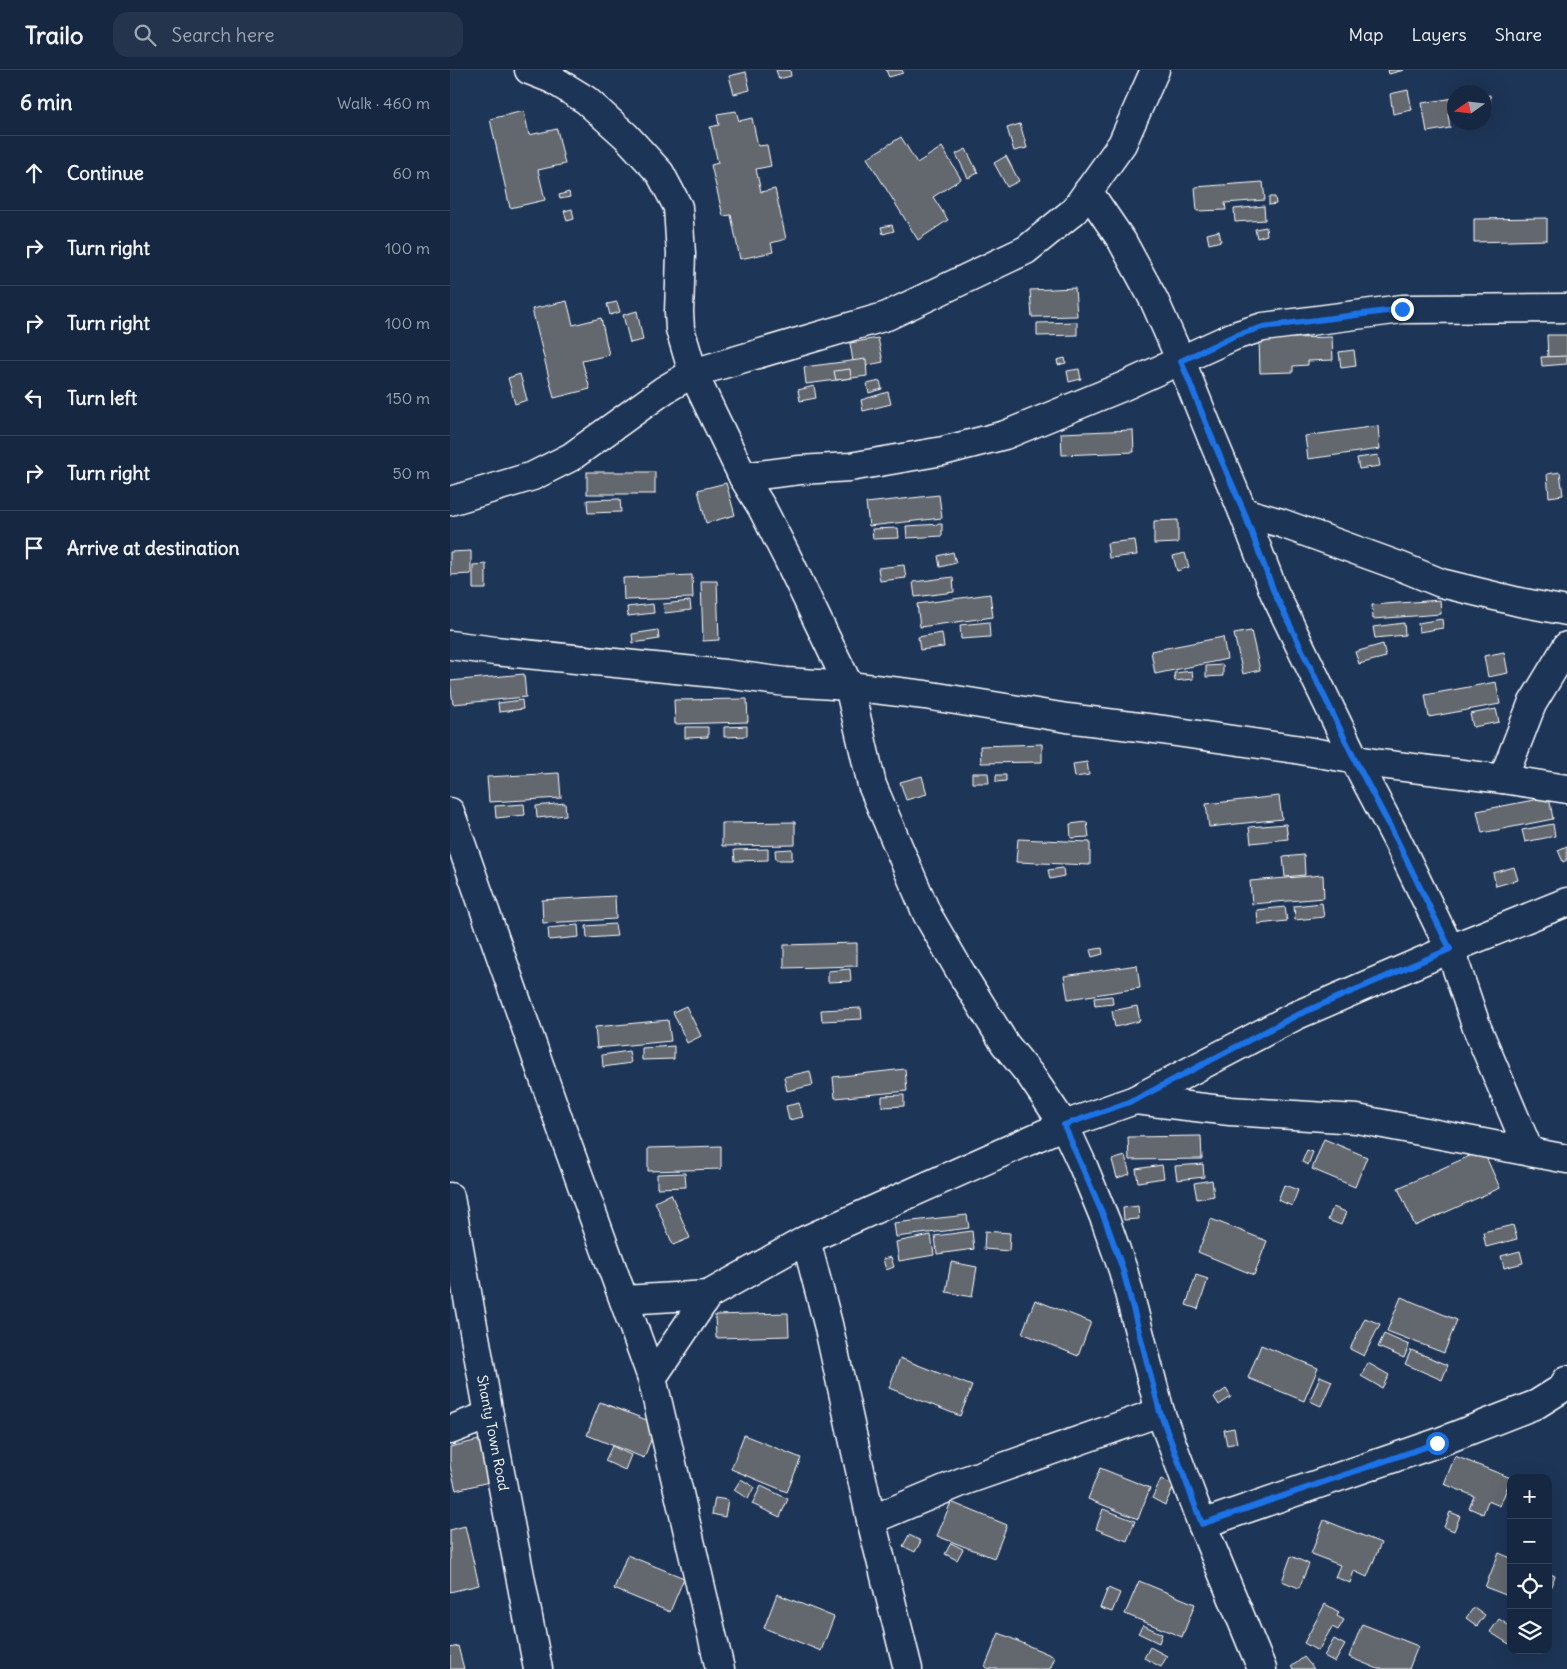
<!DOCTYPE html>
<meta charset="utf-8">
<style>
:root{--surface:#162841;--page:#23344c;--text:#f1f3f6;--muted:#9ea6b1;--line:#35445a}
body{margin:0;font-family:Delius,sans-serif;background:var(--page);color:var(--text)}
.controls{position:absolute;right:15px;bottom:15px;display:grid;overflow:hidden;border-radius:10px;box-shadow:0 5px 20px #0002}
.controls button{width:45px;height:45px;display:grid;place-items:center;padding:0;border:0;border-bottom:1px solid var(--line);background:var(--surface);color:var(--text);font:25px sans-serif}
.compass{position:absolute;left:997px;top:15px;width:45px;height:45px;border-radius:50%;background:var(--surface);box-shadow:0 5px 20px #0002;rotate:256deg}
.stop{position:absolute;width:15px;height:15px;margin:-11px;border:4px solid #1a73e8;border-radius:50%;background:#fff}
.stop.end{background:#1a73e8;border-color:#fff;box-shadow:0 1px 5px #0008}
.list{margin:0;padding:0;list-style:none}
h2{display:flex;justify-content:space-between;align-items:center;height:65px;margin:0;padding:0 20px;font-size:21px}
h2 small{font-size:16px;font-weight:400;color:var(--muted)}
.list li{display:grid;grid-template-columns:32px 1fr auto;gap:15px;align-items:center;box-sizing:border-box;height:75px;padding:0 20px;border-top:1px solid var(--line)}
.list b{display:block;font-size:19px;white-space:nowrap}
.list em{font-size:16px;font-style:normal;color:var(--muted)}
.icon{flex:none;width:28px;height:28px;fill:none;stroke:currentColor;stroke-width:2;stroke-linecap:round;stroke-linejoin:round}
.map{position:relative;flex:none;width:1117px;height:1599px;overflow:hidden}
header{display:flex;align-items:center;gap:30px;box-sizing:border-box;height:70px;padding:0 25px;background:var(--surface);border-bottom:1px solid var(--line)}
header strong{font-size:24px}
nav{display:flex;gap:28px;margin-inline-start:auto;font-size:18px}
.search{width:350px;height:45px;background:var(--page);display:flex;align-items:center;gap:12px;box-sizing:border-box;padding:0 18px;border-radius:15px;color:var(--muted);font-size:19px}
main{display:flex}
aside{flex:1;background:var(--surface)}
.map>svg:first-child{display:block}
.building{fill:#63686e;stroke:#fff}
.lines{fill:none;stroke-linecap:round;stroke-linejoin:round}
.minor-casing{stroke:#fff;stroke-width:31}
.minor{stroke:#1d3557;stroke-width:28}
.route{stroke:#1a73e8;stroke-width:6}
.labels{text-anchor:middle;stroke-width:5;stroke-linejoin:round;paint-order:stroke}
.street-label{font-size:14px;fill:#fff;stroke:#1d3557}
</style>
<header>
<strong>Trailo</strong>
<div class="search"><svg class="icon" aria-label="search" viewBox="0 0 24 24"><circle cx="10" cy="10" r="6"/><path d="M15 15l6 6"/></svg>Search here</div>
<nav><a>Map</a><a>Layers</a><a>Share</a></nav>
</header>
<main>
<aside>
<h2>6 min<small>Walk · 460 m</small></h2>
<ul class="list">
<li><svg class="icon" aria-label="ahead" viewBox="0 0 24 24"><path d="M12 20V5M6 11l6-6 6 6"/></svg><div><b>Continue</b></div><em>60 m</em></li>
<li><svg class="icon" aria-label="right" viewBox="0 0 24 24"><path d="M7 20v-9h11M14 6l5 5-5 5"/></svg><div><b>Turn right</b></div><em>100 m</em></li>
<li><svg class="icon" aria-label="right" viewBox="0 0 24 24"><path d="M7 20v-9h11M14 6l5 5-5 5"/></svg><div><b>Turn right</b></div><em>100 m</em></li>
<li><svg class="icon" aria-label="left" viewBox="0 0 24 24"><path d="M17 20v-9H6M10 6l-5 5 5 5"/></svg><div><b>Turn left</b></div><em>150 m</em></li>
<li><svg class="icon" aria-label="right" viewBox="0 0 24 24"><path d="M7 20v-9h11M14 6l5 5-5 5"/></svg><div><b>Turn right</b></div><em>50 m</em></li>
<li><svg class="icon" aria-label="arrive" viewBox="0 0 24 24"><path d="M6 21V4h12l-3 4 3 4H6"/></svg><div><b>Arrive at destination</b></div></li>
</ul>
</aside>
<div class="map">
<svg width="1117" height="1599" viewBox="0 0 1117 1599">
<rect width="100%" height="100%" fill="#1d3557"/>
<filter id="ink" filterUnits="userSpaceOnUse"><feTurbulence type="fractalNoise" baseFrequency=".02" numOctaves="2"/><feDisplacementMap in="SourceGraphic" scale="10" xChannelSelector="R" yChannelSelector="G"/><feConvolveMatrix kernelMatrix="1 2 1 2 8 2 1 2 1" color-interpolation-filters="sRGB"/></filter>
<g filter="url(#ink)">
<g class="building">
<polygon points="326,0 340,0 341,6 329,9"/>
<polygon points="436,0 452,0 453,3 439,7"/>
<polygon points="938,0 954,0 939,4"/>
<polygon points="296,2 300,20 284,24 279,6"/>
<polygon points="958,20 962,40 943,44 940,24"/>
<polygon points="1040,25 1041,42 1034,43 1034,26"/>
<polygon points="1004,28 1004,43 998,44 1000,58 977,62 972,33"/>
<polygon points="74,41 79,65 107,59 115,94 88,100 95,130 60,138 40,49"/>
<polygon points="286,41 289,51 302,48 308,76 317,75 321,96 306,99 311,122 325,119 336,169 321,173 323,182 290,189 281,145 273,146 261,95 268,93 260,57 269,55 267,44"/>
<polygon points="570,54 577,78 564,81 557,58"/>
<polygon points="451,67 467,93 492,77 511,109 483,127 498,150 468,170 417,88"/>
<polygon points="516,79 528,103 518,108 506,84"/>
<polygon points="556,86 569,111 557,117 544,93"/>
<polygon points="813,112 815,130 775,133 776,140 747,141 745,117"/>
<polygon points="119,122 120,127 110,129 109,125"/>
<polygon points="819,127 825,127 826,134 819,135"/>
<polygon points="814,136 815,150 785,152 784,139"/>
<polygon points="122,139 124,149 117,151 114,141"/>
<polygon points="1097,148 1097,170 1024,172 1024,149"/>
<polygon points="442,155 444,161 433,164 431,157"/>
<polygon points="816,157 817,165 807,168 805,159"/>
<polygon points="769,161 771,171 759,174 757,164"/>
<polygon points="625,218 627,246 582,247 580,220"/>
<polygon points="117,231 123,255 151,248 159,285 132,291 140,319 104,328 82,239"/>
<polygon points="167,232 170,242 160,245 157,234"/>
<polygon points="187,241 193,270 180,273 173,245"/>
<polygon points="627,252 627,265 587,266 587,253"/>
<polygon points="1097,265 1117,265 1117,288 1098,288"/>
<polygon points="882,267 883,290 858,291 858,295 843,296 843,302 810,303 809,269"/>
<polygon points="428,268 433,292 404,298 400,273"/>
<polygon points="904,280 906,296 891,298 889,282"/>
<polygon points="1117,286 1117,294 1092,296 1091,287"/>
<polygon points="615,288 616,293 608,295 607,290"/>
<polygon points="416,289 417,306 356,314 354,297"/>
<polygon points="400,299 401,308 386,310 384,301"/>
<polygon points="629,299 631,309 619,312 617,301"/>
<polygon points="70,304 77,330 65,334 58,308"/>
<polygon points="430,311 432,319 419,323 417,314"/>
<polygon points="364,316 366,328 350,331 348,320"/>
<polygon points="438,322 441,334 413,341 411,330"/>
<polygon points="928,356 930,379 858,389 855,366"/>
<polygon points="683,360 684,382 612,385 611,363"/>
<polygon points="928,385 930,396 909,399 907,388"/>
<rect x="137" y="402" width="68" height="22"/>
<polygon points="1110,402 1113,425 1099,427 1097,404"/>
<polygon points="276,413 285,445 256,453 248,420"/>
<polygon points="489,425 492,448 419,456 416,433"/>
<polygon points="170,429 171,442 138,443 137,430"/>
<polygon points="728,450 728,473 704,474 704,451"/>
<polygon points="492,454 492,466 457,468 456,456"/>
<polygon points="448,458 449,468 423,469 422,459"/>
<polygon points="685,470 687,485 659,488 657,473"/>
<polygon points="21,481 21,504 0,505 0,482"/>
<polygon points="503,482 506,493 490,497 488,486"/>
<polygon points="735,483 739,497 727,501 723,486"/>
<polygon points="36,494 36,519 23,519 23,495"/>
<polygon points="454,495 456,508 430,511 428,498"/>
<polygon points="242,505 243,528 174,530 173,508"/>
<polygon points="503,507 504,522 465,527 463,512"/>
<polygon points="251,511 267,511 269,570 253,571"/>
<polygon points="540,524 543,547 470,557 467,534"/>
<polygon points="990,530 991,544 923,549 922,535"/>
<polygon points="240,531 241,540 215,543 213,534"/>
<polygon points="203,534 204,543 178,546 177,537"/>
<polygon points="992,549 993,558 969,562 968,553"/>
<polygon points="539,552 540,567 511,569 510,555"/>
<polygon points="954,553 955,565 925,568 923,557"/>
<polygon points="208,560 209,569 183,573 182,564"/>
<polygon points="801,561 810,600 793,604 784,564"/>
<polygon points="492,563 494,577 470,580 468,567"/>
<polygon points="773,567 777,589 705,604 701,581"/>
<polygon points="933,574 936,587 909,594 905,582"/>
<polygon points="1054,582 1058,603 1038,607 1034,586"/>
<polygon points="773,595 773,606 756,607 756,596"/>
<polygon points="742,601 743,609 725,611 724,603"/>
<polygon points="74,604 76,627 3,634 0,611"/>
<polygon points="1046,612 1050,634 979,647 975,625"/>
<polygon points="297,629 298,652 225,654 224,630"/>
<polygon points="72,630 73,639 49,642 48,633"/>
<polygon points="1046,639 1049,652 1023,657 1020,644"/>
<polygon points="297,656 297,666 274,667 274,657"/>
<polygon points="235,657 258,657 258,667 235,668"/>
<polygon points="592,674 592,692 531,693 530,676"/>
<polygon points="637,692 639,705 625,707 623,694"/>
<polygon points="109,703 111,728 39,732 37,707"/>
<polygon points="522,703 538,703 539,713 522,713"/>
<polygon points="546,705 556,705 556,711 546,712"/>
<polygon points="472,706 477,724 456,730 450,712"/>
<polygon points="829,726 832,749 759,757 756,734"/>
<polygon points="1099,727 1103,749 1032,763 1027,741"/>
<polygon points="115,733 116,745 87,748 86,736"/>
<polygon points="74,734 75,745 46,748 45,736"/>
<polygon points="345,752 345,775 272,776 272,753"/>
<polygon points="637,752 639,767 621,768 620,754"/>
<polygon points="836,754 838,769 801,773 799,757"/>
<polygon points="1103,754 1105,766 1075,772 1072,760"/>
<polygon points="568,769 640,772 640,795 566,792"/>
<polygon points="1117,776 1117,790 1113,792 1108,780"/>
<polygon points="318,779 318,790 285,791 284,780"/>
<polygon points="342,779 342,790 326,790 325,780"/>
<polygon points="854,785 855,805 835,807 833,787"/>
<polygon points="1064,797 1068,810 1046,816 1043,803"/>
<polygon points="613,798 614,806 600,809 598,800"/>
<polygon points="873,805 874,828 802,834 800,811"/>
<polygon points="165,826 166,849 93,853 92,830"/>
<polygon points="872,833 874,847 845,850 844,836"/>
<polygon points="835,837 837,851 808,854 807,840"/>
<polygon points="165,854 167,866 137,868 136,856"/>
<polygon points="128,855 129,867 99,870 98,858"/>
<polygon points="407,873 407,896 334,898 334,875"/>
<polygon points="652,878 653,884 642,887 640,880"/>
<polygon points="687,895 690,918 618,929 614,906"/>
<polygon points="400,899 401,911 378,912 378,901"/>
<polygon points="662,926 663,934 645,936 644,928"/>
<polygon points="236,936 251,966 237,973 223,942"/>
<polygon points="687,936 690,951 665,957 662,941"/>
<polygon points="411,938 412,949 372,951 371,940"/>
<polygon points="218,950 221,971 147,978 145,957"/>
<polygon points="224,976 224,989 192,990 192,978"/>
<polygon points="179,981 181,993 153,997 152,985"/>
<polygon points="455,999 457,1021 385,1028 383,1007"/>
<polygon points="360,1001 363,1015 337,1021 334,1007"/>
<polygon points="454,1025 454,1036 432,1037 432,1026"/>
<polygon points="349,1033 353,1047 339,1050 336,1036"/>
<polygon points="751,1066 752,1089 679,1090 678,1067"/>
<polygon points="874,1069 917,1087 905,1117 862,1099"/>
<polygon points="271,1076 271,1099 198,1101 198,1078"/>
<polygon points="857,1080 863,1082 858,1095 852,1092"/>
<polygon points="1033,1080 1050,1118 965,1156 948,1118"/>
<polygon points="675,1086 680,1104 667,1108 662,1090"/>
<polygon points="753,1094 754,1107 727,1110 725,1096"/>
<polygon points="712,1095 714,1108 688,1112 686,1099"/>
<polygon points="235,1103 236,1117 207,1118 207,1104"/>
<polygon points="762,1110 764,1126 747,1129 744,1113"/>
<polygon points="834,1115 848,1120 842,1136 828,1130"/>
<polygon points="221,1124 240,1168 223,1175 205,1132"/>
<polygon points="688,1136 689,1149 674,1150 673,1138"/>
<polygon points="883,1137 896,1142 891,1155 878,1150"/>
<polygon points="517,1145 519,1158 446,1167 444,1153"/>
<polygon points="761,1149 817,1171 804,1205 748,1182"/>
<polygon points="1063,1155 1067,1169 1036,1177 1033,1162"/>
<polygon points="522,1161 524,1179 487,1184 485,1166"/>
<polygon points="535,1161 560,1163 559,1181 534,1179"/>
<polygon points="481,1165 484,1185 449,1191 446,1172"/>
<polygon points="1070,1181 1073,1193 1054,1198 1051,1186"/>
<polygon points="441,1187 444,1197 436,1200 433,1189"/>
<polygon points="501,1192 527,1197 522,1227 496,1222"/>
<polygon points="746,1205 758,1209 748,1239 736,1235"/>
<polygon points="951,1227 1007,1250 994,1283 937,1261"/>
<polygon points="585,1230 641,1252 628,1286 572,1263"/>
<polygon points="338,1243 339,1266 266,1268 265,1245"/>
<polygon points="915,1248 930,1254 914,1286 900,1279"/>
<polygon points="934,1264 959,1275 954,1288 928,1277"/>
<polygon points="811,1275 868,1298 854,1331 798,1308"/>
<polygon points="961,1280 998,1295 992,1310 955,1294"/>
<polygon points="450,1288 522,1316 510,1346 439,1318"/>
<polygon points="918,1293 939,1305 932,1318 911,1306"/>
<polygon points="870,1306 882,1311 871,1336 860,1331"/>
<polygon points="776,1319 781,1327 769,1335 764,1327"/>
<polygon points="150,1332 207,1354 194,1388 137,1365"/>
<polygon points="784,1358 787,1373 777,1375 774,1360"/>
<polygon points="294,1365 351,1388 337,1422 281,1399"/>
<polygon points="33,1369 43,1411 6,1420 0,1396 0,1377"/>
<polygon points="162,1376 181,1385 175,1400 155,1391"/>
<polygon points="1005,1386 1061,1408 1050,1436 1038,1431 1033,1444 1019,1438 1024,1426 994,1414"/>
<polygon points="650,1398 700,1418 688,1449 638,1429"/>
<polygon points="291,1409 304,1417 298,1429 284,1420"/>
<polygon points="711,1409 724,1416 715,1435 702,1428"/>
<polygon points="311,1416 338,1429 330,1447 302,1434"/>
<polygon points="265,1428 278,1430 275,1447 262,1444"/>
<polygon points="501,1432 557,1455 544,1488 487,1466"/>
<polygon points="653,1439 685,1451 677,1471 646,1459"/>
<polygon points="1000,1442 1010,1446 1004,1461 994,1457"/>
<polygon points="874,1450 931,1473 917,1507 904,1501 900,1513 885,1507 890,1495 861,1484"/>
<polygon points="15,1456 29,1515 0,1522 0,1460"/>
<polygon points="459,1465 471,1471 465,1482 453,1476"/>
<polygon points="501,1473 513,1479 507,1490 495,1484"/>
<polygon points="1049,1483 1061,1488 1061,1527 1035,1517"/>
<polygon points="177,1485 234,1508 220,1542 164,1519"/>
<polygon points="841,1486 859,1494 849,1518 832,1511"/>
<polygon points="1098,1503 1105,1506 1098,1523"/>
<polygon points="689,1511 745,1534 732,1567 675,1544"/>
<polygon points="658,1518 670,1523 662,1542 650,1538"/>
<polygon points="327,1524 384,1547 371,1581 314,1558"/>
<polygon points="875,1534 889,1542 887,1546 894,1550 888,1560 882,1557 868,1581 854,1573"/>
<polygon points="1024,1537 1035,1545 1027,1556 1016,1548"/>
<polygon points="1049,1549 1061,1557 1061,1571 1059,1574 1040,1562"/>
<polygon points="912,1554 968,1576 959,1599 928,1599 899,1587"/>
<polygon points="693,1555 712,1564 709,1573 688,1563"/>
<polygon points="549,1563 605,1587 600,1599 540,1599 535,1597"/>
<polygon points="884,1569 895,1575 885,1592 874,1586"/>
<polygon points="8,1576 14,1599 0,1599 0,1578"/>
<polygon points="700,1577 717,1586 711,1597 694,1588"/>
<polygon points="854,1587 864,1599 843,1599 841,1597"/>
</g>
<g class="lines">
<defs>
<g id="minor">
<polyline points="79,0 102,9 136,30 176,66 210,103 228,137 231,184 229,242 230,259 243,303 293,407 312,438 339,491 399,616 422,715 477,844 513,906 555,974 581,1006 614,1055 633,1096 656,1152 673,1200 710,1342 752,1454 812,1599"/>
<polyline points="638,121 672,171 704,230 731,291 762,368 793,442 824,522 905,690 946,768 1000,879 1027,958 1079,1081"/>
<polyline points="293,407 350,400 400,397 493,381 555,365 672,317 784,266 813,257 952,239 1117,238"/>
<polyline points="0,431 83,406 121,387 214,320 243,303 437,246 576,180 624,141 672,74 705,0"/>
<polyline points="793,442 831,453 952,497 991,513 1069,532 1117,541"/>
<polyline points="0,575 45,581 275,604 336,612 399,616 475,625 617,648 713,660 845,679 930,694 1053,709 1117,719"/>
<polyline points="1053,709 1082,634 1117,576"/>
<polyline points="0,742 116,1071 202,1308 270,1599"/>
<polyline points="685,1030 780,1041 907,1049 1117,1089"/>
<polyline points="0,1127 39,1345 88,1599"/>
<polyline points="356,1170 378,1254 421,1450 458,1599"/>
<polyline points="174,1230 258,1225"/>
<polyline points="202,1308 258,1225 356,1170 614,1055 685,1030 845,946 1000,879 1117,832"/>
<polyline points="0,1360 39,1345"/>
<polyline points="421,1450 514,1411 710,1342"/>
<polyline points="752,1454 987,1373 1087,1334 1111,1319 1117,1310"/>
</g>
</defs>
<use href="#minor" class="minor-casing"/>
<use href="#minor" class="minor"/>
</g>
</g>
<g class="lines" filter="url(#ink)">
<polyline class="route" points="952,239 813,257 784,266 731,291 762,368 794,442 824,522 905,690 946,768 1000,879 845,946 685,1030 614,1055 656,1152 673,1200 710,1342 752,1454 987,1373"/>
</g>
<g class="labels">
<g class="street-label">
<text transform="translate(43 1363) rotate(79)" y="5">Shanty Town Road</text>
</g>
</g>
</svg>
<div class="controls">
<button>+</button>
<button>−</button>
<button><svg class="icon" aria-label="locate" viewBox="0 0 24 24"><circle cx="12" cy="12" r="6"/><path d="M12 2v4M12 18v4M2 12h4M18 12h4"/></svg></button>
<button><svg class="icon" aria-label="layers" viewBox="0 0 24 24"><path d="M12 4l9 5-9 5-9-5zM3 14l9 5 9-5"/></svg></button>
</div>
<svg class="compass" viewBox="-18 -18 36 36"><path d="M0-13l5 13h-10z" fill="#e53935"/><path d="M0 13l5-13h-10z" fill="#9ea6b1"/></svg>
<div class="stop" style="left:987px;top:1373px"></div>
<div class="stop end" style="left:952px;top:239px"></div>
</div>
</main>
